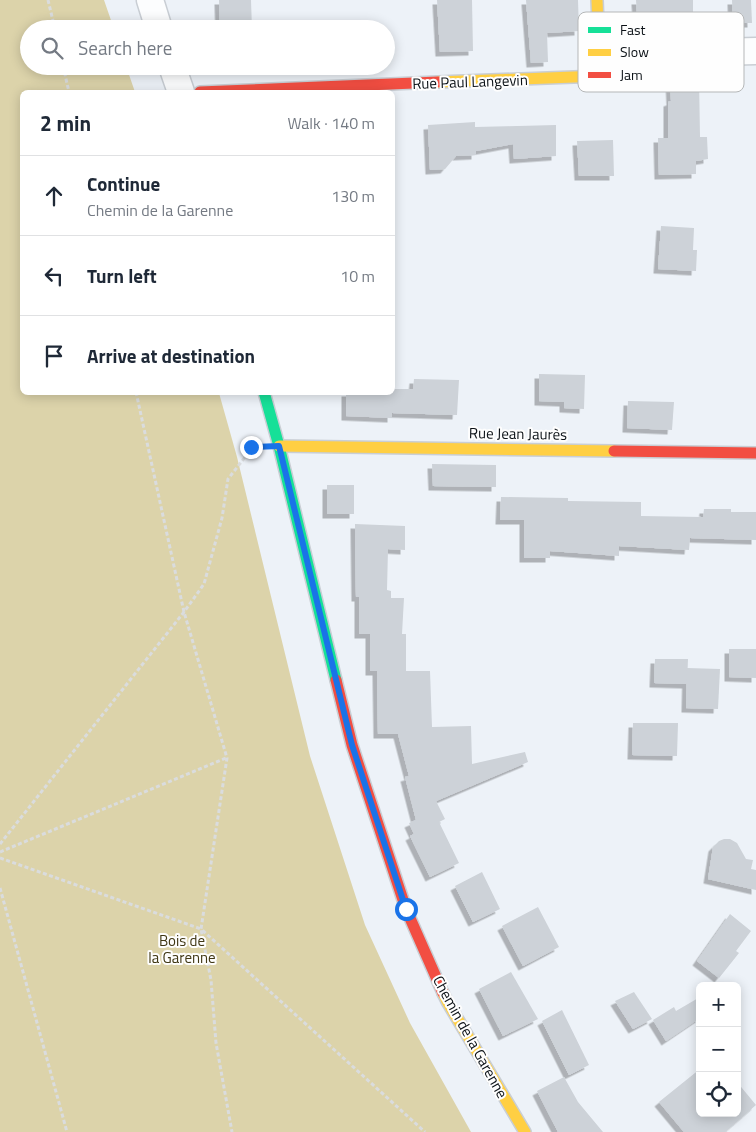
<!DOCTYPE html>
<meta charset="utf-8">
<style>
:root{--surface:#fff;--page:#f6f6f7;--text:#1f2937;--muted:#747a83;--line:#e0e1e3}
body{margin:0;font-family:"Titillium Web",sans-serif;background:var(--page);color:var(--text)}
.controls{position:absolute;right:15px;bottom:15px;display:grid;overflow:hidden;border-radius:8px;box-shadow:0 2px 12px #0003}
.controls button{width:45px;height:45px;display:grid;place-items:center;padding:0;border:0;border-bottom:1px solid var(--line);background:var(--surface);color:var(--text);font:25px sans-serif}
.stop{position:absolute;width:15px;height:15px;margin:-11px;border:4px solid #1a73e8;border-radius:50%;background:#fff}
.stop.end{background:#1a73e8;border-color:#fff;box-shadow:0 1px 5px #0008}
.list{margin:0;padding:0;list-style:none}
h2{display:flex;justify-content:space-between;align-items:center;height:65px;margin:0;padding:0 20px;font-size:21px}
h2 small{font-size:16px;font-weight:400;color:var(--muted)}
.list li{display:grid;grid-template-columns:32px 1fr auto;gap:15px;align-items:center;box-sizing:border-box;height:80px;padding:0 20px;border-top:1px solid var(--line)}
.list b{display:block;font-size:19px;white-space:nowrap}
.list p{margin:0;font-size:16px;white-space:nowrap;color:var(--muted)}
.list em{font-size:16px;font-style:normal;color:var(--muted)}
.icon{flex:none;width:28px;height:28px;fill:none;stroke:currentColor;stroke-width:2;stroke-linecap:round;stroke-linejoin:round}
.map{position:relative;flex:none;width:756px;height:1132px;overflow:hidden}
.search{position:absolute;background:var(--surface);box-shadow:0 2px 12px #0003;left:20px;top:20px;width:375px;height:55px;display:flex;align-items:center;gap:12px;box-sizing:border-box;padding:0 18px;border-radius:28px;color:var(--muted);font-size:19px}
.panel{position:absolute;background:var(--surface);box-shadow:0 2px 12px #0003;left:20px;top:90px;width:375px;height:305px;border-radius:8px}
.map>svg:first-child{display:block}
.forest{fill:#dcd3aa}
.building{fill:#cdd2d8;filter:url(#shadow)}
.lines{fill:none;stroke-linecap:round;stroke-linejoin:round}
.street-casing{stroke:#c9ced4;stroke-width:29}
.fast-casing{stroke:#c9ced4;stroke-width:14}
.slow-casing{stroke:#c9ced4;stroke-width:14}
.jam-casing{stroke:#c9ced4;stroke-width:14}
.path{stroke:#dadcde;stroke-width:3;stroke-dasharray:4 2.5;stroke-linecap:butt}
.street{stroke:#fcfdfe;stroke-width:26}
.fast{stroke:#16e098;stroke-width:11}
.slow{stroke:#ffcf43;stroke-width:11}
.jam{stroke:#f24e42;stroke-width:11}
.route{stroke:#1a73e8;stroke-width:6}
.labels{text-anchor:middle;stroke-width:4;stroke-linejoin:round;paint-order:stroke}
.street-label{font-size:15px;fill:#0b1116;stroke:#fefefe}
.park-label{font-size:15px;fill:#403714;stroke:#fefefe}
.key{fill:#fefefe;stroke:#b5b7b8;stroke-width:1}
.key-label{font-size:14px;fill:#0b1116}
</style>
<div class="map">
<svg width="756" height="1132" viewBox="0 0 756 1132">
<defs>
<filter id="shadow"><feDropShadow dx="-4.5" dy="4.5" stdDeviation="0" flood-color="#0004"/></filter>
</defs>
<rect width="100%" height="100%" fill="#edf2f8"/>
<polygon class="forest" points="0,0 104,0 114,29 29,29 29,66 126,66 135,92 22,92 22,392 219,393 237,457 310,756 365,925 410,1023 471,1132 0,1132"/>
<g class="building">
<polygon points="219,0 251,0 252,29 220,29"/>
<polygon points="437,0 472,0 473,51 440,52"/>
<polygon points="526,0 578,0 579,31 547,33 548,62 531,63"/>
<polygon points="636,0 693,0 693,24 638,28"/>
<polygon points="732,0 751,0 752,23 733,23"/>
<polygon points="699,77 700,137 707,137 708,159 696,161 696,174 659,175 658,138 668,138 668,102 671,101 670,79"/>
<polygon points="475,122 475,127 556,125 556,156 514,159 513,144 476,151 476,155 456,156 445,169 430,170 428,125"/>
<polygon points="613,140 614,176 579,176 577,141"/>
<polygon points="661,226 694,228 693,250 697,250 696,271 658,269"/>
<polygon points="539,374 585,375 584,409 564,408 564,402 539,401"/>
<polygon points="414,379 459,380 457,415 392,413 392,418 346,416 346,392 392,392 392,389 413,389"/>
<polygon points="628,401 674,402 672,430 627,428"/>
<polygon points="432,464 496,465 496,487 433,486"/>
<rect x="327" y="485" width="27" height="29"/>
<polygon points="501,497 568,498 568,501 641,502 641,516 703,517 704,509 731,509 731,512 756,512 756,540 690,538 689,550 619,546 619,556 550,551 550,558 524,558 524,520 500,520"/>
<polygon points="355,524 405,526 405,550 388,549 387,590 391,591 391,598 404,598 402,634 406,634 406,671 430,671 432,727 471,726 472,764 525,752 528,762 436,801 445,819 439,822 459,863 430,877 410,836 414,834 409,823 416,820 405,777 409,776 398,734 378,734 377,671 370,671 370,634 359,634 359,597 356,597"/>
<polygon points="729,649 756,649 756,678 729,677"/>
<polygon points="655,659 688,659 687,684 654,683"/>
<polygon points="687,668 720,669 718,709 686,708"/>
<polygon points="633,723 678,723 677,756 632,755"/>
<polygon points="724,839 730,839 737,843 746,859 753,860 751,869 756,870 756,890 708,879 713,847 719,841"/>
<polygon points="482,872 500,909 473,922 455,886"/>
<polygon points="538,907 559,947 523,966 502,926"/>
<polygon points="730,914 751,931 736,951 739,953 719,978 697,961"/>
<polygon points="511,972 538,1019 503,1036 479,989"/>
<polygon points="634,992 652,1019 633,1029 615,1001"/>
<polygon points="700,997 700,1018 666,1041 653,1020 674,1007 676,1011"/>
<polygon points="562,1010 589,1065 569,1075 542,1021"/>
<polygon points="700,1069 700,1113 737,1113 737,1082 756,1105 725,1132 684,1132 659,1102"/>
<polygon points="564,1077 578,1102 603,1132 558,1132 537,1091"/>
</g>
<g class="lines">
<defs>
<g id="street">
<polyline points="150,0 159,29"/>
<polyline points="599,55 756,51"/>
<polyline points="172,66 181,92"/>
</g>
<polyline id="fast" points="264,392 279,446 336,680"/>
<g id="slow">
<polyline points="438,82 600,76 597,0"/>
<polyline points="279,446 614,451"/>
<polyline points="443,993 448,1003 525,1132"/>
</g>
<g id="jam">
<polyline points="200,92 438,82"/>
<polyline points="614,451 756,453"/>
<polyline points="336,680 352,745 406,909 443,993"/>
</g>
</defs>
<use href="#street" class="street-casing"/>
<use href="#fast" class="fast-casing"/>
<use href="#slow" class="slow-casing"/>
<use href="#jam" class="jam-casing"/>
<g class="path">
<polyline points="48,0 55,29"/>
<polyline points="63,66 69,92"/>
<polyline points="136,392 184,612 227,758 201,929 425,1132"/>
<polyline points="0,844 184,612 204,584 222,518 228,479 253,447"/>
<polyline points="0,852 226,758"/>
<polyline points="0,858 201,929 211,980 216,1043 232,1132"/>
<polyline points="0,888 67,1132"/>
</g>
<use href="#street" class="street"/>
<use href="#fast" class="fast"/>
<use href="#slow" class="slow"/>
<use href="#jam" class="jam"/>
</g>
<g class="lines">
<polyline class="route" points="251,447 279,446 352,745 406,909"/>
</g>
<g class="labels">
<g class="street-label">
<text transform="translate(470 82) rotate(-2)" y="5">Rue Paul Langevin</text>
<text transform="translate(518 434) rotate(1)" y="5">Rue Jean Jaurès</text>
<text transform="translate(470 1037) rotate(61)" y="5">Chemin de la Garenne</text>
</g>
<g class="park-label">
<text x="182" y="946">Bois de<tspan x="182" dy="17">la Garenne</tspan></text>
</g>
</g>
<rect x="578" y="12" width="166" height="80" rx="8" class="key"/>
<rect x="588" y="27" width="23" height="6" fill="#16e098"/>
<rect x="588" y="49" width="23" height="7" fill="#ffcf43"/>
<rect x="588" y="72" width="23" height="6" fill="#f24e42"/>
<g class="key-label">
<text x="620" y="35">Fast</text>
<text x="620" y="57">Slow</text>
<text x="620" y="80">Jam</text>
</g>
</svg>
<div class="controls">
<button>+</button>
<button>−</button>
<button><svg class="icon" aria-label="locate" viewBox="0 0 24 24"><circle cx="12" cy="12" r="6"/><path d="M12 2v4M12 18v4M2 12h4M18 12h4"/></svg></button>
</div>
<div class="stop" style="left:406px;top:909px"></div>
<div class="stop end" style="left:251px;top:447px"></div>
<div class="search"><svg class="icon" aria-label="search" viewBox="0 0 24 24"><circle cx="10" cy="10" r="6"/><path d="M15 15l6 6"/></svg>Search here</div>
<section class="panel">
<h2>2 min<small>Walk · 140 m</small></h2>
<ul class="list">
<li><svg class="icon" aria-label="ahead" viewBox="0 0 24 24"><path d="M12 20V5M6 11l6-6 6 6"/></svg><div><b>Continue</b><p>Chemin de la Garenne</p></div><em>130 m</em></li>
<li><svg class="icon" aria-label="left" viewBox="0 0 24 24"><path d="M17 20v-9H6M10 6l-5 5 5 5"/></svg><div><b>Turn left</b></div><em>10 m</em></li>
<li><svg class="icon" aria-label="arrive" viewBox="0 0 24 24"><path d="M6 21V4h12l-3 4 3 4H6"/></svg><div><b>Arrive at destination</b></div></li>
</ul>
</section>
</div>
